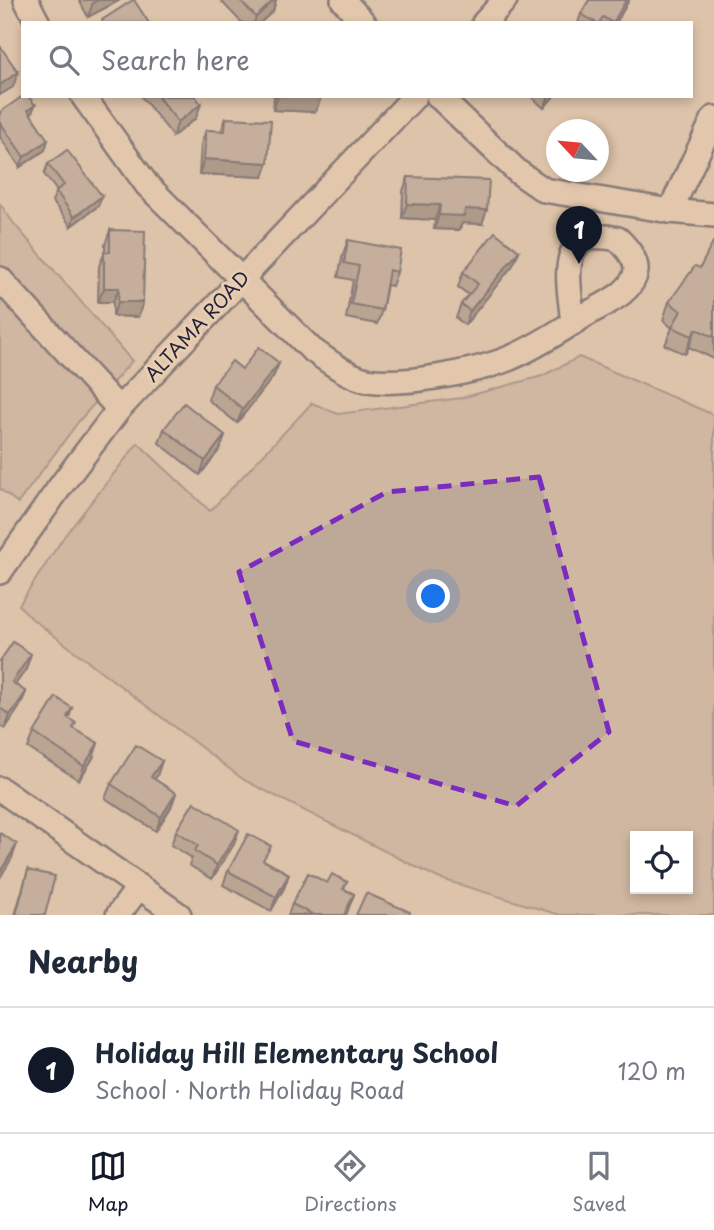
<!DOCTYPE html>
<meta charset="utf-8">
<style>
:root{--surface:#fff;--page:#f2f2f3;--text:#1f2937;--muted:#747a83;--line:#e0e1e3;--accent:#111827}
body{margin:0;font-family:"Playpen Sans",sans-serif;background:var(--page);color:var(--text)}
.controls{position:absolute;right:21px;bottom:21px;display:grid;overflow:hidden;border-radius:0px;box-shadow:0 4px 10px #0003}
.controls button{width:63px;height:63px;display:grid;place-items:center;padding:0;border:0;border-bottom:2px solid var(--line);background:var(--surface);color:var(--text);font:35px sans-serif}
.compass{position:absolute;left:546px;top:119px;width:63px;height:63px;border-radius:50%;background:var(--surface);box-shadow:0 4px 10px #0003;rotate:296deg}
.you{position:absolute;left:434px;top:597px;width:24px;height:24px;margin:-18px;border:5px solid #fff;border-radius:50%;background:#1a73e8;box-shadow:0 0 0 10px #1a73e833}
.badge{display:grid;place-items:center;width:46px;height:46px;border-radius:50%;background:var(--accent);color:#fff;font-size:23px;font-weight:700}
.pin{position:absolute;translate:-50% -58px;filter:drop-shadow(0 2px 4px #0008)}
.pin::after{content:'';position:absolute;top:37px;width:24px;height:21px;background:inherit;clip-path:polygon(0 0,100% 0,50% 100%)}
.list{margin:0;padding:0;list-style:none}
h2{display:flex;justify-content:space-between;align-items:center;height:91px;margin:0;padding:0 28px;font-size:30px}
h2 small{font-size:23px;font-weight:400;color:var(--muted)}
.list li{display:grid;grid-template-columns:46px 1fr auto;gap:21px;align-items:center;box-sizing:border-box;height:126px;padding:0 28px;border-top:2px solid var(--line)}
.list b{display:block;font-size:26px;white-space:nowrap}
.list p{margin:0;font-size:23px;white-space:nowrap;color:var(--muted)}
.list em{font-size:23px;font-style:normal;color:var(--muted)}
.icon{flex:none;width:38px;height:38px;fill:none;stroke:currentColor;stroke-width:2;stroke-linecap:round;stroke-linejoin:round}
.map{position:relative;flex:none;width:714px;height:915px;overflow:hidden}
.search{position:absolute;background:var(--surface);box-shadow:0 4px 10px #0003;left:21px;right:21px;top:21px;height:77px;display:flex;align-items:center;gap:18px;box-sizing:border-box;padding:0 24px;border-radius:0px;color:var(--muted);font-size:26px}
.sheet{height:217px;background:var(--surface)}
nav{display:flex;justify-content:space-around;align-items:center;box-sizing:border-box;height:98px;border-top:2px solid var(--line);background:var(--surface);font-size:19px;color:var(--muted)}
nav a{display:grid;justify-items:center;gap:4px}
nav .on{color:var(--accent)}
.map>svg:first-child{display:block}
.green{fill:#bea897;stroke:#706569;stroke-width:2;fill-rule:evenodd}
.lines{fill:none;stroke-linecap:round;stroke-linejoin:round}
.minor-casing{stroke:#22223b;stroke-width:28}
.minor{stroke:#e9cdb0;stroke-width:23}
.wall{fill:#908177;stroke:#22223b;stroke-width:2}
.shaded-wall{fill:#766961;stroke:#22223b;stroke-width:2}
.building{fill:#a8968a;stroke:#22223b;stroke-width:2}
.marked{fill:none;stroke:#7b2cbf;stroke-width:5;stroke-dasharray:14 9;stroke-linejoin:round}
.labels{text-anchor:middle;stroke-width:6;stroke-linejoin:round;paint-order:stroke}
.street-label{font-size:19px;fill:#22223b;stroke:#e9cdb0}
</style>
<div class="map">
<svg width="714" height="915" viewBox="0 0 714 915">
<rect width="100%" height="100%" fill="#ddc3a9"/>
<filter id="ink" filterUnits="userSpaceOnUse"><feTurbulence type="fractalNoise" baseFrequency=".0143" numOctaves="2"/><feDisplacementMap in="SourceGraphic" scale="14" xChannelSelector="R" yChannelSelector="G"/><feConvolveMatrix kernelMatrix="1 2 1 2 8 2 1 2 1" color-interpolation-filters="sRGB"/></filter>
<g filter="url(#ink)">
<g class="green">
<polygon points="0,204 15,225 132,361 79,421 18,503 0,489"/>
<path d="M 579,357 L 714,415 L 714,915 L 560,915 L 438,878 L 244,780 L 31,618 L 19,605 L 63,538 L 138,443 L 210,511 L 312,403 L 338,414 L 461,398 L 542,376 ZM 688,836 L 688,889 L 635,889 L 635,836 Z"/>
</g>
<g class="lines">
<defs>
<g id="minor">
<polyline points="26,0 38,23"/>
<polyline points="343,0 364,23"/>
<polyline points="484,23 505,0"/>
<path d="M 83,96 L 147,185 L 311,349 C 327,360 347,376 367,380 C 403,386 476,372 510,358 C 537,347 564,328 589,313 C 606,303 633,292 636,271 C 637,259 626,247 618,239 C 554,225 569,282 573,323"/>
<polyline points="438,96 518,172 544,190 670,211 714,215"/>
<polyline points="670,211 714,118"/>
<polyline points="0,279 119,409"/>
<polyline points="0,572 62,484 119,409 415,96"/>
<polyline points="0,789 179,915"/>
<polyline points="118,915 138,888"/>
</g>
</defs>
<use href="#minor" class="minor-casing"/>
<use href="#minor" class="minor"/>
</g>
<g class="wall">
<polygon points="79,0 120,0 88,17"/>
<polygon points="220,0 276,0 273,11 260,23 242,23"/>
<polygon points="589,0 629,0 616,23 578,23 581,14"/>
<polygon points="141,96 195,96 196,118 173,136"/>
<polygon points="274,96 321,96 315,112 273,110"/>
<polygon points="530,96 554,96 544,108"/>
<polygon points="35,105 31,115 45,150 20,167 0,137 0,112"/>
<polygon points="226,118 263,177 199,174 201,144 206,130 221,131"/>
<polygon points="48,164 98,206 71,226 52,201 57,191 44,174"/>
<polygon points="408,177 482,224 462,223 459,230 434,229 435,220 402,218 403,191"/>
<polygon points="110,230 143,302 138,317 113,316 113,302 98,302 99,266 105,252 105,245"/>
<polygon points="348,240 397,272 392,286 387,285 382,310 377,324 346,318 353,280 338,277 343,254"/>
<polygon points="714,242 714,359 689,347 685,354 665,345 672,328 663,320 669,302 700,268"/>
<polygon points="519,251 513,265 465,325 456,318 461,304 469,295 458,287 463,272"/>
<polygon points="279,363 273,377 237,423 208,400 213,385"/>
<polygon points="164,429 225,435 220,449 200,475 159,443"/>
<polygon points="0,661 26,669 15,685 26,692 20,706 5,729 0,726"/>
<polygon points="72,708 69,718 74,729 98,743 93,758 79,780 28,748 34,733"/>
<polygon points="162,761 154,779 176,793 171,807 156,831 105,798 111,784"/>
<polygon points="176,831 234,844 212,879 189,865 192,858 171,845"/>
<polygon points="265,861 289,874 284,888 271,911 223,885 228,871"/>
<polygon points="28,870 45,915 15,915"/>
<polygon points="347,882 344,889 354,894 346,915 288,915 292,904"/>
</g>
<g class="shaded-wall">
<polygon points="98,0 120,0 88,17 93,3"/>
<polygon points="274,0 276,0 273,11 260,23 254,23 256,17"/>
<polygon points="626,0 629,0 616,23 613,23"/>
<polygon points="18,72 13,87 0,95 0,85"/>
<polygon points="278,96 296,96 321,98 315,112 273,110"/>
<polygon points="549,96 554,96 544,108 548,98"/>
<polygon points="201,104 196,118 173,136 178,122"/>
<polygon points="35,105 31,115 28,110"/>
<polygon points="48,140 45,150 20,167 24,157"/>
<polygon points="204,159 268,163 263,177 199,174"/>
<polygon points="102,196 98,206 71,226 74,217"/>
<polygon points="407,204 440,205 435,220 402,218"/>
<polygon points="465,209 487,210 482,224 462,223 459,230 434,229 439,215"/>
<polygon points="519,251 513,265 465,325 470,311"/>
<polygon points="104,288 119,288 113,302 98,302"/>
<polygon points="118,302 143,302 138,317 113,316"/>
<polygon points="696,329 689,347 685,354 692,336"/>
<polygon points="279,363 273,377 237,423 243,409"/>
<polygon points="225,435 220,449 200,475 205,461"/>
<polygon points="31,654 26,669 7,696 12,682"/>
<polygon points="26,692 20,706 5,729 10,715"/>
<polygon points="98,743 93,758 79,780 84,766"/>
<polygon points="162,761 157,776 146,791 151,777"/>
<polygon points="176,793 171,807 156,831 161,817"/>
<polygon points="239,830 234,844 212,879 217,865"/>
<polygon points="17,844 12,858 0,878 0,872"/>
<polygon points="289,874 284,888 271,911 276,897"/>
<polygon points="354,894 346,915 344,915"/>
</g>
<g class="building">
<polygon points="133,0 134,0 149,23 103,23 102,20"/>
<polygon points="239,0 274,0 256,17"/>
<polygon points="589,0 626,0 613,23 603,17 599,23 597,23 581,14"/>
<polygon points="0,46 18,72 0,85"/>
<polygon points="23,96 28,96 35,105 28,110 48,140 24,157 0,122 0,112"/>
<polygon points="157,96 195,96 201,104 178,122"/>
<polygon points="296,96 321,96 321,98"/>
<polygon points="226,118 271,120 268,163 204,159 206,130 225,131"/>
<polygon points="67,150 102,196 74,217 56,191 64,185 48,164"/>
<polygon points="408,177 489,180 487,210 465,209 464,216 439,215 440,205 407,204"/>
<polygon points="110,230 145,231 143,302 118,302 119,288 104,288 104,252 110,252"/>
<polygon points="495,232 519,251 470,311 461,304 478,284 463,272"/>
<polygon points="348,240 401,250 397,272 389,270 382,310 351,304 359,266 344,263"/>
<polygon points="713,242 714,242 714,337 696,329 692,336 672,327 681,311 669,302 695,266 700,268"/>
<polygon points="259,347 279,363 243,409 213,385 232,361 242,369"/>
<polygon points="184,403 225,435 205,461 164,429"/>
<polygon points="13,642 31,654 12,682 26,692 10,715 0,708 0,661"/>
<polygon points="56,697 72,708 67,717 76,723 73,728 98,743 84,766 34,733"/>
<polygon points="136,745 162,761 151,777 176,793 161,817 111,784"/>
<polygon points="194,802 239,830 217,865 195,851 198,845 176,831"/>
<polygon points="0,833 17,844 0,872"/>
<polygon points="248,834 271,846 263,860 289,874 276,897 228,871"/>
<polygon points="28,870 55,876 45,915 16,915"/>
<polygon points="308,873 327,883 332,874 347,882 343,889 354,894 344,915 314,915 292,904"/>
<polygon points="366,893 410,912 409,915 356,915"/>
</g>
</g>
<path d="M0 0H714V915H0ZM 539,477 L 609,732 L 516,806 L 293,741 L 239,572 L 387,492 Z" fill="#ddc3a9" fill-opacity=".55" fill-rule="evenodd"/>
<path class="marked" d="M 539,477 L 609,732 L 516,806 L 293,741 L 239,572 L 387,492 Z"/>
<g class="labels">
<g class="street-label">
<text transform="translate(197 326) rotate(-47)" y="7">ALTAMA ROAD</text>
</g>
</g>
</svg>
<div class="controls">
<button><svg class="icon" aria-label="locate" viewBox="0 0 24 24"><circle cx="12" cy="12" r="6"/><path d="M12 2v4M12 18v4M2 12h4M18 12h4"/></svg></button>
</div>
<svg class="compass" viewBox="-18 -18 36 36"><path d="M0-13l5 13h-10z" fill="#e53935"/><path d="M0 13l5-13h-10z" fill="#747a83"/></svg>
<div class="you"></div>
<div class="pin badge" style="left:579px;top:264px">1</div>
<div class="search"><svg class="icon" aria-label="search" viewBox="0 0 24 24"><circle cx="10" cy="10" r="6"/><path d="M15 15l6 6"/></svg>Search here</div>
</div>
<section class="sheet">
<h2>Nearby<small></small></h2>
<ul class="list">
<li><span class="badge">1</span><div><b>Holiday Hill Elementary School</b><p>School · North Holiday Road</p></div><em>120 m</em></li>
</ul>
</section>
<nav>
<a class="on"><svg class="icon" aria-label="map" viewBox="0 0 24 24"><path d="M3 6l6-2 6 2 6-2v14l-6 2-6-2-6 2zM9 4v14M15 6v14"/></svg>Map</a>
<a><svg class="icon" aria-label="directions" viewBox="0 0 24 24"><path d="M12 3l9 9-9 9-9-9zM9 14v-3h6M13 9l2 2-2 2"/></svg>Directions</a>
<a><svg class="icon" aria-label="saved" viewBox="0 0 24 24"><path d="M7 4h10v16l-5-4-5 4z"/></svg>Saved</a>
</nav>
